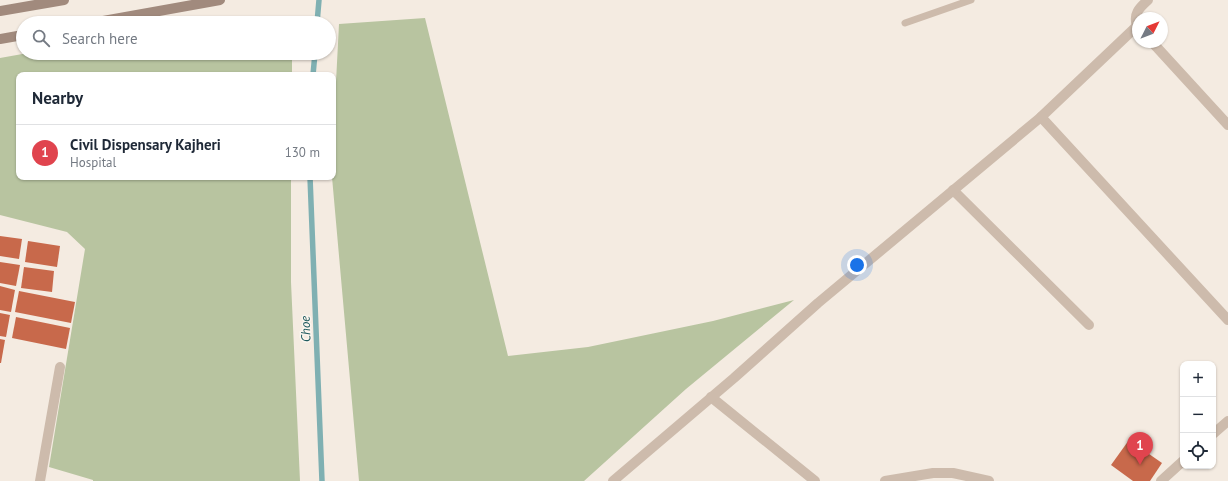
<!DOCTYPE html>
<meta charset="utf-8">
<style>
:root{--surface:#fff;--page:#f2f2f3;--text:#1f2937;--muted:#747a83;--line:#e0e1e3;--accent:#b45309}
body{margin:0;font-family:"PT Sans",sans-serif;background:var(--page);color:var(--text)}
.controls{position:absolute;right:12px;bottom:12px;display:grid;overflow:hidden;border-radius:8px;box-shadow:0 1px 3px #0004}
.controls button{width:36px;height:36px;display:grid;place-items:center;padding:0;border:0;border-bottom:1px solid var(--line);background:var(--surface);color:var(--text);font:20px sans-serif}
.compass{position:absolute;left:1132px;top:12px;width:36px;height:36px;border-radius:50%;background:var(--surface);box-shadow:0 1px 3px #0004;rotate:48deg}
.you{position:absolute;left:857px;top:265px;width:14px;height:14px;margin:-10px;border:3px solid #fff;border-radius:50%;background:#1a73e8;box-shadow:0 0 0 6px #1a73e833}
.badge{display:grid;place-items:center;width:26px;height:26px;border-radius:50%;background:var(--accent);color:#fff;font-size:13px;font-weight:700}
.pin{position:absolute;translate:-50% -33px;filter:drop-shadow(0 1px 2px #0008)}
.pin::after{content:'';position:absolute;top:21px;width:14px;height:12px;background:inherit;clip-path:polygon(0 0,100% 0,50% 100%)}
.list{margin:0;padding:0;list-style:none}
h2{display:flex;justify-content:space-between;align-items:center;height:52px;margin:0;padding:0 16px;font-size:17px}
h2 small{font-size:13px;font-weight:400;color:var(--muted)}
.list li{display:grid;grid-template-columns:26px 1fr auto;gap:12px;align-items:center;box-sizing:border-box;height:56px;padding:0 16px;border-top:1px solid var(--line)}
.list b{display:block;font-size:15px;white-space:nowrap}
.list p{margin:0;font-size:13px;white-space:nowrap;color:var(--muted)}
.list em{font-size:13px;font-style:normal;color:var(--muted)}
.icon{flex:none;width:22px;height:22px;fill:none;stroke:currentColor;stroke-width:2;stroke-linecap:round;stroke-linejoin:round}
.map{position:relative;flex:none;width:1228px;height:481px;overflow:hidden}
.search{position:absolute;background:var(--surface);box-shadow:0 1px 3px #0004;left:16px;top:16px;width:320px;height:44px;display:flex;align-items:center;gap:10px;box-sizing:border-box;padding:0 14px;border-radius:22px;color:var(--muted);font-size:15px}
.panel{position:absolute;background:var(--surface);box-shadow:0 1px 3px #0004;left:16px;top:72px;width:320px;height:108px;border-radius:8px}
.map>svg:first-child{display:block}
.green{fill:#b8c4a0}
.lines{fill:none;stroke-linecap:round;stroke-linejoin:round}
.stream{stroke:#7fb0b2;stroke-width:5.5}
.building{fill:#c8694b}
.lane{stroke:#cdbbac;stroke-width:7}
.street{stroke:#cdbbac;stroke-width:10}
.secondary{stroke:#a18a7d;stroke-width:10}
.labels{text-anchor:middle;stroke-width:3;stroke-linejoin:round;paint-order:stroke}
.water-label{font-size:13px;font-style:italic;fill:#1f5a5e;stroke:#fbf5ee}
</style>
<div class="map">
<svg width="1228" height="481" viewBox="0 0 1228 481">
<rect width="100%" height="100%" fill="#f4ebe1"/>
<g class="green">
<polygon points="425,18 508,356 588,347 713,321 794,300 686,389 584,481 359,481 332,177 333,177 333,140 339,24"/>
<polygon points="28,53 292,53 292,75 19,75 19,177 291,177 291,282 300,481 93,481 93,480 49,467 85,249 67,232 0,215 0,58"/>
</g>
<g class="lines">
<g class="stream">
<polyline points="317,23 319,0"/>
<polyline points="313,75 315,53"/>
<polyline points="310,177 322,481"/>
</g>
</g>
<g class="building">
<polygon points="0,236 22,239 19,259 0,256"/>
<polygon points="28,241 60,246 57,267 25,262"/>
<polygon points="0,262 20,265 16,286 0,283"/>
<polygon points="24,267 54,271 52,292 21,288"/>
<polygon points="0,286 15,290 11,312 0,310"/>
<polygon points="19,291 75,302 71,323 15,312"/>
<polygon points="0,313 10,315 6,337 0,336"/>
<polygon points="16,317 70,328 66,349 12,338"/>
<polygon points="0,339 5,340 1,363 0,363"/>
<polygon points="1129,440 1162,463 1150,481 1133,481 1111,465"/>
</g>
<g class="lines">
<polyline class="lane" points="905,23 971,0"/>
<g class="street">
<path d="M 1137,26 C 1133,14 1139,8 1148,0"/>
<polyline points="1152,42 1228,125"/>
<polyline points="1041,117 1228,320"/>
<polyline points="953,190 1089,325"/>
<polyline points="711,397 815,481"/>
<polyline points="1213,434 1228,421"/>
<polyline points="40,481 60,367"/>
<polyline points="613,481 734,378 818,303 1041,117 1137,26 1138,27"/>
<polyline points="885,481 933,473 953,473 989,481"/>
<polyline points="1161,481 1183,461"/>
</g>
<g class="secondary">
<polyline points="0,11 64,0"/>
<polyline points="92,23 220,0"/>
<polyline points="0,39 23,35"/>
</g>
</g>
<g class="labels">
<g class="water-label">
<text transform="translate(305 329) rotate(-92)" y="5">Choe</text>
</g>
</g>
</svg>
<div class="controls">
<button>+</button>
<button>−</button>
<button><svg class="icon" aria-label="locate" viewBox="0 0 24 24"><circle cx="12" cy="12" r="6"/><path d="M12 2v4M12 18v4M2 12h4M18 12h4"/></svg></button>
</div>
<svg class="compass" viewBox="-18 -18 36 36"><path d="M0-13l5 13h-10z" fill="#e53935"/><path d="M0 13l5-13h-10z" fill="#747a83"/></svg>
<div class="you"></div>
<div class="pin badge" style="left:1140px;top:465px;background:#e0444e">1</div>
<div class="search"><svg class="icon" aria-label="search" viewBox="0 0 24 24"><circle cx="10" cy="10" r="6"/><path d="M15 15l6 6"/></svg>Search here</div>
<section class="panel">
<h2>Nearby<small></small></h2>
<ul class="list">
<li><span class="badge" style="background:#e0444e">1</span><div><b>Civil Dispensary Kajheri</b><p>Hospital</p></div><em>130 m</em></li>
</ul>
</section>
</div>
